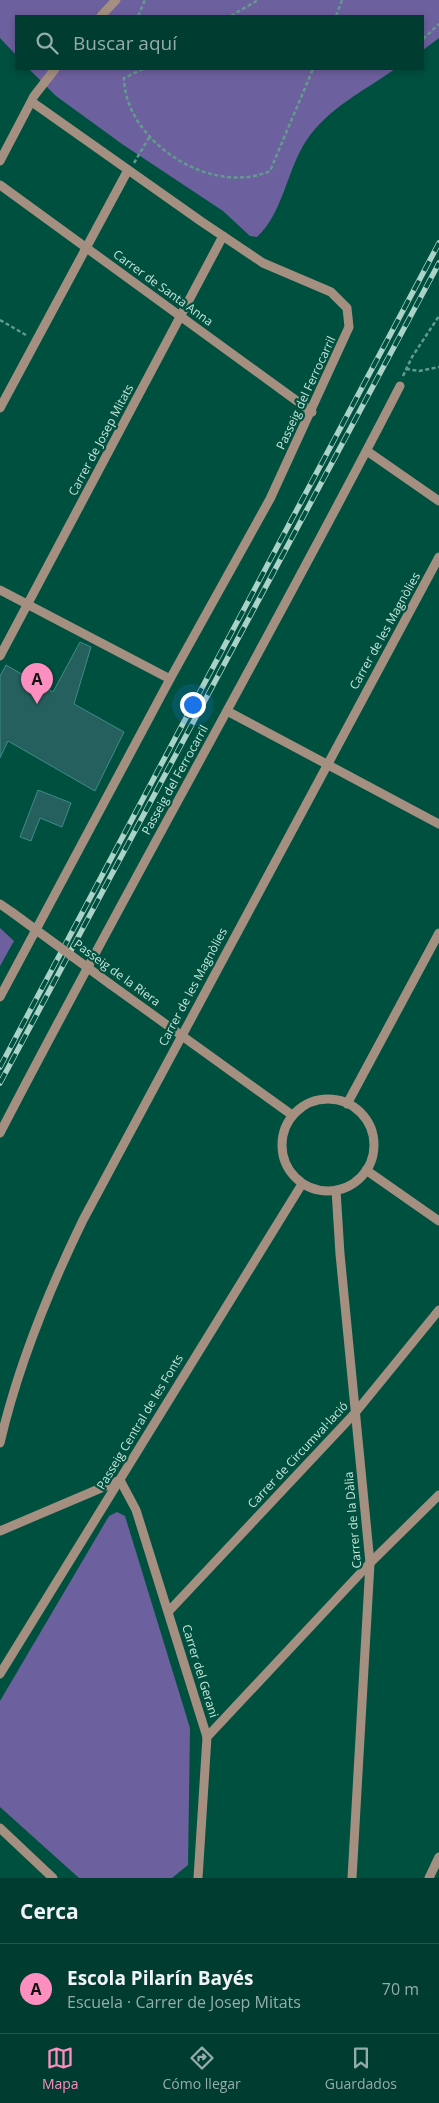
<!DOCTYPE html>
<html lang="es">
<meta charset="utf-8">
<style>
:root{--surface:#003c2f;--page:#0e473b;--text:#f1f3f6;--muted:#95adaa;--line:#22564b;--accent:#fd8ec0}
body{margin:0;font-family:"Open Sans",sans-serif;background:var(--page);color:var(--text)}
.you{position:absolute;left:192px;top:704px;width:18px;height:18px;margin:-12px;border:4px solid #fff;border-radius:50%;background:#1a73e8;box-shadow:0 0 0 8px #1a73e833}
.badge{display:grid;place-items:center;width:32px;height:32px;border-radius:50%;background:var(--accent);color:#111;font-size:16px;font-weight:700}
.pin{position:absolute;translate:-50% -41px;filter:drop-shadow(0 1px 2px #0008)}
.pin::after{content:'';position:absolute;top:26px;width:18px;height:15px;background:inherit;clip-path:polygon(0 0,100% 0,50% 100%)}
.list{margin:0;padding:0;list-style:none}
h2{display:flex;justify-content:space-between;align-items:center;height:65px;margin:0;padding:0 20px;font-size:21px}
h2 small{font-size:16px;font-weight:400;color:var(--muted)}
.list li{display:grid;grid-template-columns:32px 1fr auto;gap:15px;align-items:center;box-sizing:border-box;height:90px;padding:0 20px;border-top:1px solid var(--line)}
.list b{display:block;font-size:19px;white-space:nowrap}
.list p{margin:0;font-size:16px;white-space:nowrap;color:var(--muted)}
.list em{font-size:16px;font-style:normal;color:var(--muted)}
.icon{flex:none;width:28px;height:28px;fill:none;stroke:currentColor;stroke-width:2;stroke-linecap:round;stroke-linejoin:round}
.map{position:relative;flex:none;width:439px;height:1878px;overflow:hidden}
.search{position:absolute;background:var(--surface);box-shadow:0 2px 8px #0003;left:15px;right:15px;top:15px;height:55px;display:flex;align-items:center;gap:12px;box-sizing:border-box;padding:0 18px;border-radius:0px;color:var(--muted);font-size:19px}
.sheet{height:155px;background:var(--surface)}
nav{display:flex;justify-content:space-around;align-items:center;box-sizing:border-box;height:70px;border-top:1px solid var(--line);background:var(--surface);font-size:14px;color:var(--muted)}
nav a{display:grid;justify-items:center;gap:2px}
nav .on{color:var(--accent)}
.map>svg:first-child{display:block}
.green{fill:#6d609e}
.building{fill:#26605e;stroke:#3f8b88}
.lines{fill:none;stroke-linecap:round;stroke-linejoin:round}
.path{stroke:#629b8d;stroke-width:2.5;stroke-dasharray:4 2.5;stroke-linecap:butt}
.minor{stroke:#a58f81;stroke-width:9}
.rail-casing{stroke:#abd2c7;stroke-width:5.5}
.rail{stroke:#00503f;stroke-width:4;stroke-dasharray:11;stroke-linecap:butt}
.minor-bridge{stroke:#a58f81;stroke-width:9}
.labels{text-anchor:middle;stroke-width:4.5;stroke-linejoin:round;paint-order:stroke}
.street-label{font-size:12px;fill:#c6e7dc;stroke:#00503f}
</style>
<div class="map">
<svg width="439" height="1878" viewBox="0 0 439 1878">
<rect width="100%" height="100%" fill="#00503f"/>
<g class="green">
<polygon points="0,0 439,0 439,38 423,50 423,16 16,16 16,55 0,38"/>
<path d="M 29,69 L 395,69 C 364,91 328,108 306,141 C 287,170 283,213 257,237 L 250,236 L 223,211 L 122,144 L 56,96 Z"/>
<polygon points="0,928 14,941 0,966"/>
<polygon points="117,1512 125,1516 190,1728 188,1865 172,1878 79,1878 0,1807 0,1701 109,1516"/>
</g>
<g class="building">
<polygon points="80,642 91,647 74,704 124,732 95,791 8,741 0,758 0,676 6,665 53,692"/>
<polygon points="38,790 71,803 62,827 40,818 31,841 20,837"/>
</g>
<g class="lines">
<g class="path">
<polyline points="138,16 145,0"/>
<polyline points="231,16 258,0"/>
<polyline points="336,16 342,0"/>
<polyline points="423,39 439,24"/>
<path d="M 143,69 L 124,78 C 125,142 212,197 270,171 L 313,69"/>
<polyline points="134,163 150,136"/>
<polyline points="0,320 26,335"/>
<polyline points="406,369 419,371 439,367"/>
<polyline points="403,376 412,357 439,316"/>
</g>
<g class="minor">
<polyline points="101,16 116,0"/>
<polyline points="0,161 34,96 55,69"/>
<polyline points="0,185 312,412"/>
<polyline points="0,408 128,170"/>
<polyline points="367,451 439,501"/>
<polyline points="0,590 170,679"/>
<polyline points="0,656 223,236"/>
<polyline points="227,711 439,824"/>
<polyline points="0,904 13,913"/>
<polyline points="110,984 292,1115"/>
<polyline points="0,997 170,679 270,499 349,327 347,308 331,292 263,263 202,222 32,102"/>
<circle cx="328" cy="1145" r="46"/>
<polyline points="347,1104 439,933"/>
<path d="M 0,1133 C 130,882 271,637 400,386"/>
<polyline points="366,1170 439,1221"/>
<polyline points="336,1190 340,1254 370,1563 352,1878"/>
<path d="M 0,1443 C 18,1365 48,1292 83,1220 L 439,557"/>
<polyline points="0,1531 120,1480 136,1510 207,1737 198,1878"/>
<polyline points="169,1611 355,1413 439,1310"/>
<polyline points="0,1674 302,1184"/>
<polyline points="207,1737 370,1563 439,1495"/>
<polyline points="0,1828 53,1878"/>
<polyline points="429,1878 439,1857"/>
</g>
<defs>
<g id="rail">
<polyline points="0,1067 439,243"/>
<polyline points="0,1083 439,263"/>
</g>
</defs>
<use href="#rail" class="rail-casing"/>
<use href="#rail" class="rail"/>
<polyline class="minor-bridge" points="13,913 110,984"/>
</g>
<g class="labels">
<g class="street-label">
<text transform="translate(163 288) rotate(36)" y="4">Carrer de Santa Anna</text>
<text transform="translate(306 393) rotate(-65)" y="4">Passeig del Ferrocarril</text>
<text transform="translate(101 440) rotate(-62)" y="4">Carrer de Josep Mitats</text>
<text transform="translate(385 631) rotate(-61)" y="4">Carrer de les Magnòlies</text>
<text transform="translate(175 780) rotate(-61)" y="4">Passeig del Ferrocarril</text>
<text transform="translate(117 973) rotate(36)" y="4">Passeig de la Riera</text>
<text transform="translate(193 987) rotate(-62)" y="4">Carrer de les Magnòlies</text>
<text transform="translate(140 1422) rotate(-59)" y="4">Passeig Central de les Fonts</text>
<text transform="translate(298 1455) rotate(-47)" y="4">Carrer de Circumval·lació</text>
<text transform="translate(353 1520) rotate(-95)" y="4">Carrer de la Dàlia</text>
<text transform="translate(200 1671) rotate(73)" y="4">Carrer del Gerani</text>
</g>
</g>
</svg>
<div class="you"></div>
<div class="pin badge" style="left:37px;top:704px">A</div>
<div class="search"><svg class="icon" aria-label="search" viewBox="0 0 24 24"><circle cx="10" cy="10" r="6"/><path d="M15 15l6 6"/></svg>Buscar aquí</div>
</div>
<section class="sheet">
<h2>Cerca<small></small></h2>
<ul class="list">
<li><span class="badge">A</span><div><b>Escola Pilarín Bayés</b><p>Escuela · Carrer de Josep Mitats</p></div><em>70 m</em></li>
</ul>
</section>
<nav>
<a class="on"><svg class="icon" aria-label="map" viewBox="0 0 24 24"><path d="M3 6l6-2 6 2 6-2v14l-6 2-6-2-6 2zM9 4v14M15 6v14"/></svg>Mapa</a>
<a><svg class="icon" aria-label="directions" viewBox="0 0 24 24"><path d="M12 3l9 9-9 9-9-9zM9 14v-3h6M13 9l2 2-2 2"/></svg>Cómo llegar</a>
<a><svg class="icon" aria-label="saved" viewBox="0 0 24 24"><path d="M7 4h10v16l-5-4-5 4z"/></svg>Guardados</a>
</nav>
